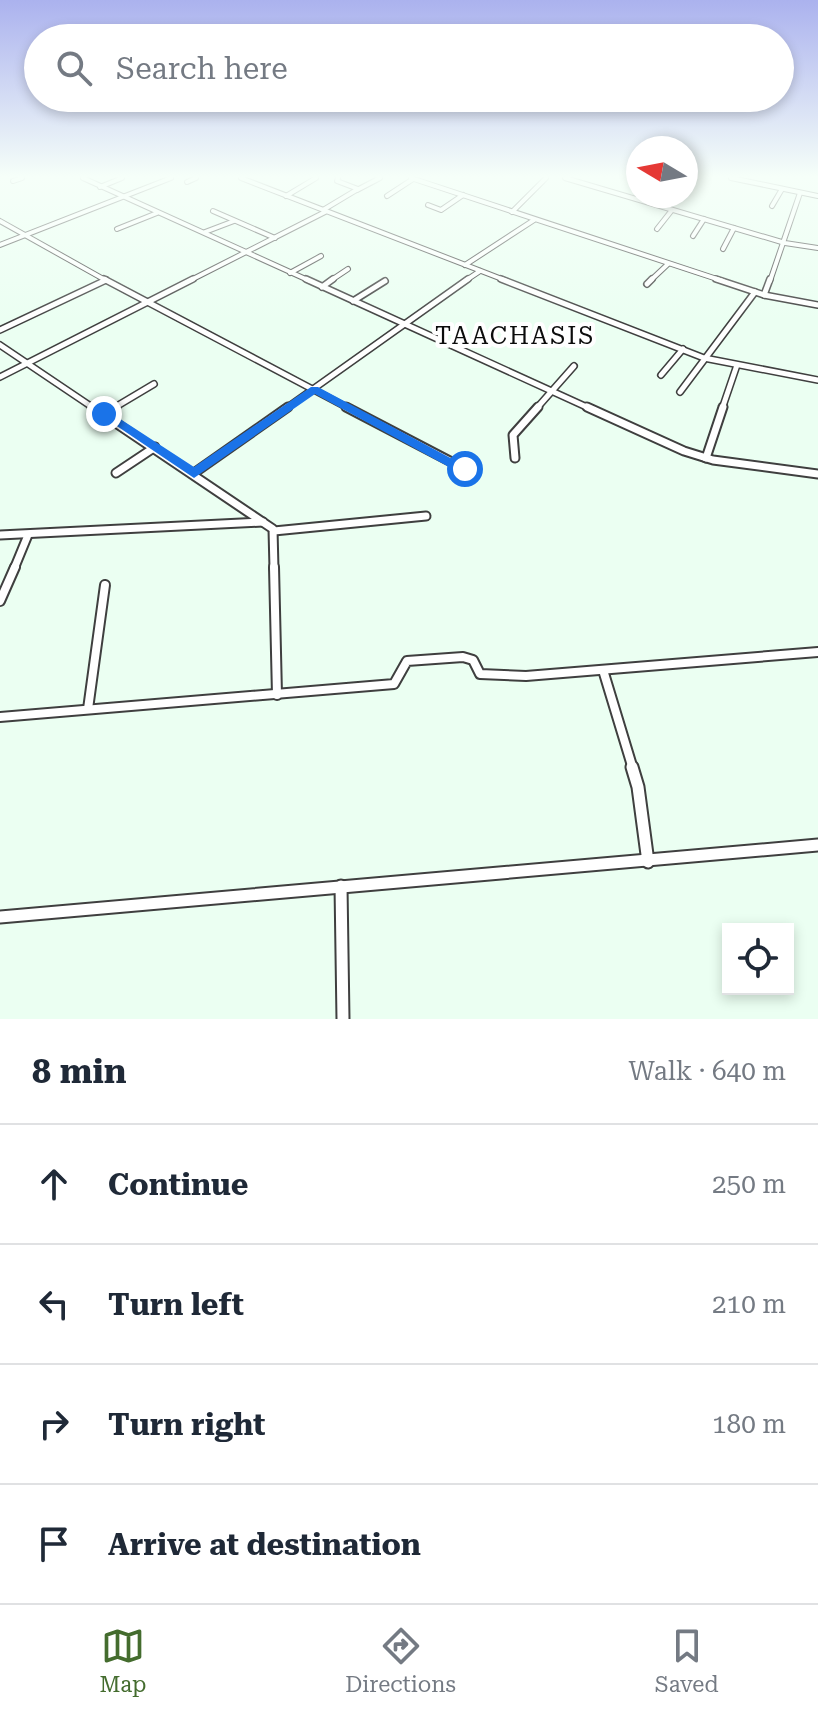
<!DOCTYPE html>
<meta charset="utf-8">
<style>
:root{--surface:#fff;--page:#f2f2f3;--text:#1f2937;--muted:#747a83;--line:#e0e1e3;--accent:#446c2e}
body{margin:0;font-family:"Roboto Serif",serif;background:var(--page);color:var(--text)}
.controls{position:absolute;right:24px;bottom:24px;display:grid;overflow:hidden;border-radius:0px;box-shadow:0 4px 12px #0003}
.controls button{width:72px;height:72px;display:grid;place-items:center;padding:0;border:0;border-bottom:2px solid var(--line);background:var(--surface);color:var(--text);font:40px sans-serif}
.compass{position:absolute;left:626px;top:136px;width:72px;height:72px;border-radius:50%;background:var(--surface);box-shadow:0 4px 12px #0003;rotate:280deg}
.stop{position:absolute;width:24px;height:24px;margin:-18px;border:6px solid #1a73e8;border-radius:50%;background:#fff}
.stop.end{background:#1a73e8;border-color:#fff;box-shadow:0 2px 8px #0008}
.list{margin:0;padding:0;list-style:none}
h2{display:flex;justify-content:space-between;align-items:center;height:104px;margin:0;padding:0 32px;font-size:34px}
h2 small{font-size:26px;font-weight:400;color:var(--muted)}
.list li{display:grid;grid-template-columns:52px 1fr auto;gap:24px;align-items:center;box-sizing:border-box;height:120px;padding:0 32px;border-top:2px solid var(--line)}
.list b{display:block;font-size:30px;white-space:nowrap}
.list em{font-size:26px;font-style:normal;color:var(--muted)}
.icon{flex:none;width:44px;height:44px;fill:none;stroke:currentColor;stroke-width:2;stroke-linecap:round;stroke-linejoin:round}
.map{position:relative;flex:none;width:818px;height:1019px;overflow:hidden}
.search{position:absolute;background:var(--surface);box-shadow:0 4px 12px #0003;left:24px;right:24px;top:24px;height:88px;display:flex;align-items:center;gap:20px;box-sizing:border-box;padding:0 28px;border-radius:44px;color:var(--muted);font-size:30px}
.sheet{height:584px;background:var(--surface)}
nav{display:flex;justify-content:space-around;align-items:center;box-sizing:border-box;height:112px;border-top:2px solid var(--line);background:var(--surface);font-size:22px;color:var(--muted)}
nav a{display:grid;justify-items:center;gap:4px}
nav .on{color:var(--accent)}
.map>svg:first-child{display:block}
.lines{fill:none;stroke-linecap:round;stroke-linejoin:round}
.street-far4-casing{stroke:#3f3f3f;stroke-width:6}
.street-far3-casing{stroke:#3f3f3f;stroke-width:8}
.street-far2-casing{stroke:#3f3f3f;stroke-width:11}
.street-far1-casing{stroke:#3f3f3f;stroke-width:12}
.street-casing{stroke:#3f3f3f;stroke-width:15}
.street-far4{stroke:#fff;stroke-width:4}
.street-far3{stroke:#fff;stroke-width:5}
.street-far2{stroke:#fff;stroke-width:7}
.street-far1{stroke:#fff;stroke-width:8}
.street{stroke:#fff;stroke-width:11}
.route{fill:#1a73e8}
.labels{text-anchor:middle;stroke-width:8;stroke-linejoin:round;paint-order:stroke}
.far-quarter-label{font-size:24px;letter-spacing:2px;fill:#0c0c0c;stroke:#fff}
</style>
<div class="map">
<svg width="818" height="1019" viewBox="0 0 818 1019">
<rect width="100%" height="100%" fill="#ebfff2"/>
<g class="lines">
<defs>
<g id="street-far4">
<polyline points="83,178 310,281"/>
<polyline points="241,178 507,281"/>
<polyline points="411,178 723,281"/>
<polyline points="565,178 785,243 818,248"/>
<polyline points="731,178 818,196"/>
<polyline points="13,181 22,178"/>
<polyline points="187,182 196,178"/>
<polyline points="100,187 122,178"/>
<polyline points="357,190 380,178"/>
<polyline points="286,196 316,178"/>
<polyline points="387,196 413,179"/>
<polyline points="428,205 441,210 463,195"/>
<polyline points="772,206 782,189"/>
<polyline points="323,210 358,189 337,181 338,178"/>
<polyline points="213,211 275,238"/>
<polyline points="512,212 546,178"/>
<polyline points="0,221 107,281"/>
<polyline points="117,229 157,213"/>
<polyline points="657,229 672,210"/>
<polyline points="205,232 234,221"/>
<polyline points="693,236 704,219"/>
<polyline points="0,245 171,178"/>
<polyline points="723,249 734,228"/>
<polyline points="465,265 534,220"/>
<polyline points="290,273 321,256"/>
<polyline points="189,281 325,212"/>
<polyline points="330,281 348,269"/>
<polyline points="465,281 480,271"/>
<polyline points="650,281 668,264"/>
<polyline points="770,281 800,193"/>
</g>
<g id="street-far3">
<polyline points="104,279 350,409"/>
<polyline points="306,279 591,409"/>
<polyline points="501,279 704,358 818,380"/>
<polyline points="716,279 764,295 818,305"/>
<polyline points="647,284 652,279"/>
<polyline points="322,287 333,279"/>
<polyline points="764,295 770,279"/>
<polyline points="353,301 385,281"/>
<polyline points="0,330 106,280"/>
<polyline points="0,345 95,409"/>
<polyline points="661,375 683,349"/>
<polyline points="0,377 193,279"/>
<polyline points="680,392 755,292"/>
<polyline points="112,409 154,384"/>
<polyline points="285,409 468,279"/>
<polyline points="536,409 574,366"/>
<polyline points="722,409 737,365"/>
</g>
<g id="street-far2">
<polyline points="92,407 273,529 274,569"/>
<polyline points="346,407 465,469"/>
<polyline points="587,407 684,451 713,460 818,474"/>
<polyline points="104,414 116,407"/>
<polyline points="515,458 513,435 538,407"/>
<polyline points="706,458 723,407"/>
<polyline points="116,473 155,447"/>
<polyline points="194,473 288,407"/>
<polyline points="274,531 426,516"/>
<polyline points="0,535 263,522"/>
<polyline points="14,569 28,535"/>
</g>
<g id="street-far1">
<polyline points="274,567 277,695"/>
<polyline points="0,601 15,567"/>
<polyline points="603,670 633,769"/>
<polyline points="88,709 105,585"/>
<polyline points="0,717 394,684 407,661 463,657 473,660 480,674 526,676 818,652"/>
</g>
<g id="street">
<polyline points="632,767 638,787 648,862"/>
<polyline points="341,886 343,1019"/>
<polyline points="0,917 818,845"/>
</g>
</defs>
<use href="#street-far4" class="street-far4-casing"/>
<use href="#street-far3" class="street-far3-casing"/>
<use href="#street-far2" class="street-far2-casing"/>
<use href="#street-far1" class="street-far1-casing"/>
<use href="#street" class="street-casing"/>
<use href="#street-far4" class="street-far4"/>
<use href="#street-far3" class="street-far3"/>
<use href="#street-far2" class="street-far2"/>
<use href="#street-far1" class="street-far1"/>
<use href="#street" class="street"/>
</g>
<linearGradient id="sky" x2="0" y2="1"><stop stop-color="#abb2ee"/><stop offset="0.55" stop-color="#f6fff9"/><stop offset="1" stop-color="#f6fff9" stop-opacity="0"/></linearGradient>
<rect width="818" height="321" fill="url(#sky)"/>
<polygon class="route" points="311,387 318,387 471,469 469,473 460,473 315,394 194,478 99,414 108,411 194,467"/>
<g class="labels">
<g class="far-quarter-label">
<text x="515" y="344">TAACHASIS</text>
</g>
</g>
</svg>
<div class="controls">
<button><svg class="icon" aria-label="locate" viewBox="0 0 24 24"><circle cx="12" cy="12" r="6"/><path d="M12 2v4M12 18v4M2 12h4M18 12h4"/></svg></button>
</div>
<svg class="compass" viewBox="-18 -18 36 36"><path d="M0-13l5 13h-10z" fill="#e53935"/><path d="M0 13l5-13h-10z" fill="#747a83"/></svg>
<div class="stop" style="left:465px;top:469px"></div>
<div class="stop end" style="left:104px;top:414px"></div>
<div class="search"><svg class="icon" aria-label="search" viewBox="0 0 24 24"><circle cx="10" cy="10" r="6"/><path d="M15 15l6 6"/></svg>Search here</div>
</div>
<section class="sheet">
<h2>8 min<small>Walk · 640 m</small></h2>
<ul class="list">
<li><svg class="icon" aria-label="ahead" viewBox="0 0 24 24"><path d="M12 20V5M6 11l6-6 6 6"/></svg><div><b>Continue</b></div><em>250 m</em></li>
<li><svg class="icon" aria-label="left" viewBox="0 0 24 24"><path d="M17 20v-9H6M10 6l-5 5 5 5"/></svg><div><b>Turn left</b></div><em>210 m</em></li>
<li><svg class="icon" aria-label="right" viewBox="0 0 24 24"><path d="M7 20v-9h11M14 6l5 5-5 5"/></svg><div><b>Turn right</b></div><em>180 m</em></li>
<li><svg class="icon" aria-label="arrive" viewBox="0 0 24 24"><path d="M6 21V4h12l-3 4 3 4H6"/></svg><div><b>Arrive at destination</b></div></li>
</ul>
</section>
<nav>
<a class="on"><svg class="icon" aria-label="map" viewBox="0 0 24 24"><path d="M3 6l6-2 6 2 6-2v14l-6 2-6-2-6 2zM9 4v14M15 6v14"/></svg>Map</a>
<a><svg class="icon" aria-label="directions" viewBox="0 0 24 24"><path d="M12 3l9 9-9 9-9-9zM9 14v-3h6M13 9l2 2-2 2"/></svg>Directions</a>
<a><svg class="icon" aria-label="saved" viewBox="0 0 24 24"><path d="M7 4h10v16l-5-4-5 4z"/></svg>Saved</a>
</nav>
